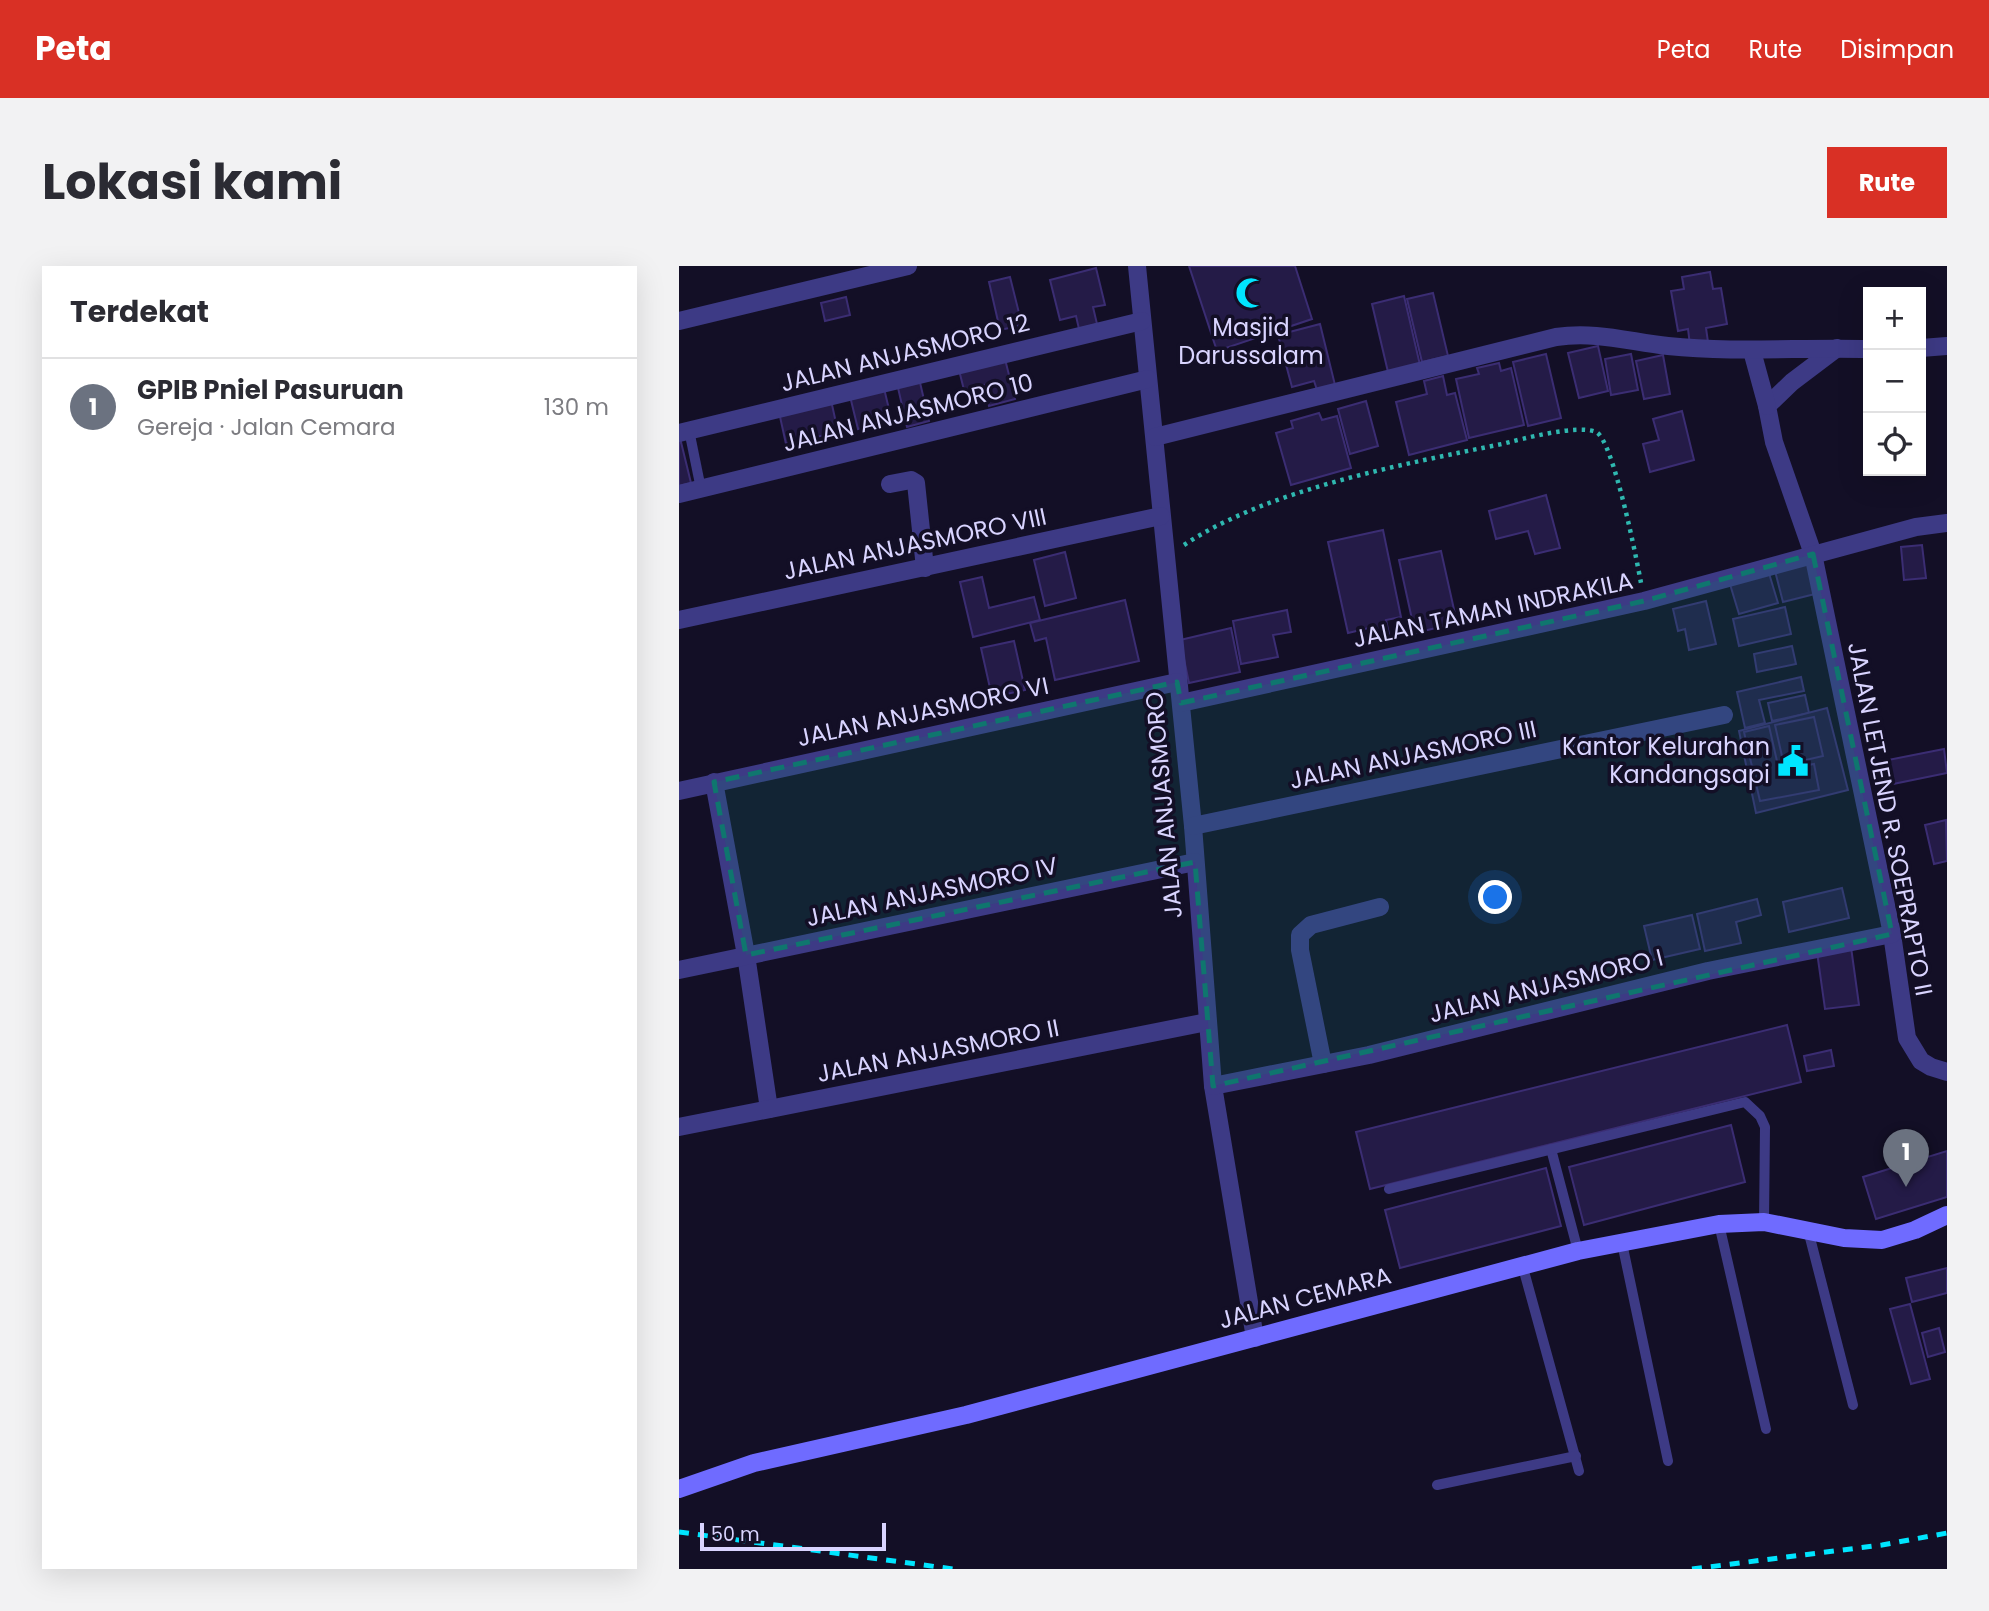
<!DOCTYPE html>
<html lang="id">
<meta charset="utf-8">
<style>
:root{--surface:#fff;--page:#f2f2f3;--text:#2b2b33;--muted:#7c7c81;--line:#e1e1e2;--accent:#d93025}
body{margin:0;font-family:Poppins,sans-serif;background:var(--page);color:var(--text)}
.controls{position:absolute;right:21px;top:21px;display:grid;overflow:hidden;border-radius:0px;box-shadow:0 7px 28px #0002}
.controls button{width:63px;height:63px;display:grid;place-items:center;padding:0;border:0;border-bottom:2px solid var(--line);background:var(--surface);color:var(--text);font:35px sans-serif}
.scale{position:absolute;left:21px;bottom:18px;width:186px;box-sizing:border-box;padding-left:7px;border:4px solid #d9d4ff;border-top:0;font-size:19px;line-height:24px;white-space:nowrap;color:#d9d4ff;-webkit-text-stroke:5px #130f26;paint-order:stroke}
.you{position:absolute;left:817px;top:632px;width:24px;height:24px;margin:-18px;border:5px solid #fff;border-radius:50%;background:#1a73e8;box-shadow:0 0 0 10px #1a73e833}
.badge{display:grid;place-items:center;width:46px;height:46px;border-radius:50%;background:var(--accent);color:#fff;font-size:23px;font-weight:700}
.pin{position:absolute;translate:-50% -58px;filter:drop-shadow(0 2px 4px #0008)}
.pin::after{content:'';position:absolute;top:37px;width:24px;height:21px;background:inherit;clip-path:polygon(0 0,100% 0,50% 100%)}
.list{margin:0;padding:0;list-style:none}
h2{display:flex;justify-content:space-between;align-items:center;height:91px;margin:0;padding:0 28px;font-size:30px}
h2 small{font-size:23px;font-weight:400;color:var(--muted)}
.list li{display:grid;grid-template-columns:46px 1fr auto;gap:21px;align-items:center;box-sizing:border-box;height:98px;padding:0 28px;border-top:2px solid var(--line)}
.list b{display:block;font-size:26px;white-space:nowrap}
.list p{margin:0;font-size:23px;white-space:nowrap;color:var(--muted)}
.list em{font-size:23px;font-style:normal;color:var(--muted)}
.icon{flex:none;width:38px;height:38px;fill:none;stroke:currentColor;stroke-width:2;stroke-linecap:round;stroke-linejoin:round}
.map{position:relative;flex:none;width:1268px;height:1303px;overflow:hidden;border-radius:0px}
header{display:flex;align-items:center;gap:42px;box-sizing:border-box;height:98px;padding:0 35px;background:var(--accent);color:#fff}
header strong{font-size:33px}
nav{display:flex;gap:38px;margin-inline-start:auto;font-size:24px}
.intro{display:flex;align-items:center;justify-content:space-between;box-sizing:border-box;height:168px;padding:0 42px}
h1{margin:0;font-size:49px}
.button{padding:18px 32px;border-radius:0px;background:var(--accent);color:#fff;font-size:24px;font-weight:700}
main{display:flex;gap:42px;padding:0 42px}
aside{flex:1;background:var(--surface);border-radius:0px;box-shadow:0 7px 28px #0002}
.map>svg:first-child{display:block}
.building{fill:#241b47;stroke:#3b2d73;stroke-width:2}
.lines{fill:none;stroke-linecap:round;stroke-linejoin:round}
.path{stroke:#2fb8b0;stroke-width:4.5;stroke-dasharray:3.5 5;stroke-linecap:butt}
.lane{stroke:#3d3a85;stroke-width:10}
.street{stroke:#3d3a85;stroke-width:18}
.secondary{stroke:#6f6bff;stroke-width:18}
.rail{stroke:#00e5ff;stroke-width:5;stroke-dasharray:10 9;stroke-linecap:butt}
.marked{fill:#0f766e;fill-opacity:0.2;stroke:#0f766e;stroke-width:5;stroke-dasharray:14 9;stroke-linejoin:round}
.labels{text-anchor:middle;stroke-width:7;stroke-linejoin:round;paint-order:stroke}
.poi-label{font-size:24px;fill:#d9d4ff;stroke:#130f26}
.street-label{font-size:24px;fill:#d9d4ff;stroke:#130f26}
</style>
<header>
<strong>Peta</strong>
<nav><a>Peta</a><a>Rute</a><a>Disimpan</a></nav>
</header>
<div class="intro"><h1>Lokasi kami</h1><a class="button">Rute</a></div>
<main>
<aside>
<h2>Terdekat<small></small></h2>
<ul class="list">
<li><span class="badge" style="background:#6b7280">1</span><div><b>GPIB Pniel Pasuruan</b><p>Gereja · Jalan Cemara</p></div><em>130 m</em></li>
</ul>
</aside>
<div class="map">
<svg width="1268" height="1303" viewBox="0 0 1268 1303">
<rect width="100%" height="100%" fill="#130f26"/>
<g class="building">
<polygon points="510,0 616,0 633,53 538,85"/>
<polygon points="417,2 426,39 414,41 418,58 400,63 397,50 381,54 371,14"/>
<polygon points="1031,6 1034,23 1042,22 1048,58 1027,62 1029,76 1011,79 1009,63 999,65 992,25 1005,23 1003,11"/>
<polygon points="331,11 343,59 321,64 310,16"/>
<polygon points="754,27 769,90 743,96 728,33"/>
<polygon points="725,30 741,99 709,106 693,38"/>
<polygon points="167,31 171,49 146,55 142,37"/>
<polygon points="641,58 656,119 638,124 635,115 613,121 599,69"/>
<polygon points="919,80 929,125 900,132 889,87"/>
<polygon points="867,88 882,152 849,160 834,96"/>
<polygon points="952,88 959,124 932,129 926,93"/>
<polygon points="325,89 336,133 310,140 305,119 285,124 279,100"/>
<polygon points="984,89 991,128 965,133 957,95"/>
<polygon points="820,97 822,105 832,102 845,159 790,172 777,113 800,108 798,102"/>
<polygon points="239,108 250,155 228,161 217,113"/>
<polygon points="764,110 768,129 776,127 788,174 730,189 717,136 748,128 745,115"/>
<polygon points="204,118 213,156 179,163 170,126"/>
<polygon points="150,125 159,166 107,178 98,137"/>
<polygon points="687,135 699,180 671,188 659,143"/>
<polygon points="1003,145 1015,194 971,206 964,178 980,174 974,153"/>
<polygon points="640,147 643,154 658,150 672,202 612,219 597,167 614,162 612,155"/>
<polygon points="2,176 12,217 0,220 0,177"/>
<polygon points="867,229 881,282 856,288 849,265 817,273 810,245"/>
<polygon points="704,264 722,351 707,354 710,368 692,372 690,362 669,367 649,276"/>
<polygon points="1243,279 1247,312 1225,314 1222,281"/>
<polygon points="762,285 778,357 736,367 720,294"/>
<polygon points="386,286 397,332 366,340 355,294"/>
<polygon points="1129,296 1136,328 1104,336 1096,305"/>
<polygon points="1089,304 1099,337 1060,348 1050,315"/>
<polygon points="303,311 310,342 355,331 361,354 294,371 281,316"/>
<polygon points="446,334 460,395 376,414 367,372 356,375 351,357"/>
<polygon points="1027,335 1037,378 1010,384 1006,363 999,365 994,343"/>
<polygon points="1106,341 1112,368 1060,380 1054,353"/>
<polygon points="608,344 612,366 594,369 599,391 562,398 554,355"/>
<polygon points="552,362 561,406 510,417 501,374"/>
<polygon points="335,375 346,424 313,431 302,382"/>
<polygon points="1113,380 1117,398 1078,406 1075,388"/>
<polygon points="1122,411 1125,425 1080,434 1086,457 1066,462 1058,426"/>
<polygon points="1126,429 1130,447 1093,455 1089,437"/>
<polygon points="1148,442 1169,524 1077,547 1060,465"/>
<polygon points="1135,451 1144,490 1105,499 1096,459"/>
<polygon points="1090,460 1100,504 1135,498 1140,524 1081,535 1065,466"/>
<polygon points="1265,483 1268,507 1214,518 1209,494"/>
<polygon points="1267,554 1268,595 1255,598 1246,559"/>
<polygon points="1163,622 1170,652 1110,666 1104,636"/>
<polygon points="1078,633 1082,649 1057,656 1062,677 1026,685 1018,648"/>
<polygon points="1013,649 1021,683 973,694 965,660"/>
<polygon points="1172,681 1180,739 1146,743 1138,686"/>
<polygon points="1108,759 1122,816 691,923 677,866"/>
<polygon points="1152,784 1155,800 1128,805 1125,790"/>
<polygon points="1052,859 1066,916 905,959 890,901"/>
<polygon points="1268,885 1268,931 1197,953 1184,911"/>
<polygon points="867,902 882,960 721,1002 706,944"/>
<polygon points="1268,1002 1268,1027 1233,1036 1227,1012"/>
<polygon points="1231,1038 1251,1113 1232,1118 1211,1043"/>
<polygon points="1260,1062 1266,1086 1249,1091 1243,1067"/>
</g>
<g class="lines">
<path class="path" d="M 505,279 C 589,223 725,198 823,178 C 843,173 898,158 917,166 C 934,173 958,295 962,317"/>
<g class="lane">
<polyline points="10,164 22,223"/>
<polyline points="872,883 899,985"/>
<polyline points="710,923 1066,836 1081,850 1086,861 1085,956"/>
<polyline points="1040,958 1087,1163"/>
<polyline points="1129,964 1174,1139"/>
<polyline points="943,977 989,1195"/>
<polyline points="843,998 900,1205"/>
<polyline points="758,1219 897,1190"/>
</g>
<g class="street">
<polyline points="458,0 514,560 534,820 576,1072"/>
<polyline points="0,55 229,0"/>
<polyline points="1158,82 1113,116 1088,140 1095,176 1134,288 1213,668 1228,772 1242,795 1252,801 1268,806"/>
<polyline points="1242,82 1268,80"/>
<polyline points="1073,85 1088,140"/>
<polyline points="0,167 463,55"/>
<path d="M 476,171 L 877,71 C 917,65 951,76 989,80 C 1056,87 1123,81 1189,83"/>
<polyline points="211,218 232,214 237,217 246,302"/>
<polyline points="0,228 469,113"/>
<polyline points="0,354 482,250"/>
<polyline points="502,437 965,335 1237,261 1268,257"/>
<polyline points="35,516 67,689 90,843"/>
<polyline points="0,525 498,416"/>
<polyline points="514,560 1045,449"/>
<polyline points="0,704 516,596"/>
<polyline points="644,798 621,684 621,669 632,659 701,641"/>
<polyline points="534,820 690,789 1029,705 1213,668"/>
<polyline points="0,861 528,756"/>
</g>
<polyline class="secondary" points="0,1223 75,1197 287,1149 899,985 1040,958 1085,956 1165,972 1203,974 1236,964 1268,949"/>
<g class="rail">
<polyline points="0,1266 274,1303"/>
<polyline points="1013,1303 1203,1279 1268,1267"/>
</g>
</g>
<path class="marked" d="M 1134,288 L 1213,668 L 534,820 L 516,596 L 67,689 L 35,516 L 498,416 L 502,437 L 965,335 Z"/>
<defs>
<symbol id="mosque-bare" viewBox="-9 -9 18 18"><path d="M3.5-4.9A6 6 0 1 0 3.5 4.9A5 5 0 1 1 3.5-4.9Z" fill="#00e5ff" stroke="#130f26" stroke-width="2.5" paint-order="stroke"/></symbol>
<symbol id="civic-bare" viewBox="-9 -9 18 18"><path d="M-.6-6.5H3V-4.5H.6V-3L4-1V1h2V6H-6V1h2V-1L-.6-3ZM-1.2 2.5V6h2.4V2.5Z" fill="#00e5ff" stroke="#130f26" stroke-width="2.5" paint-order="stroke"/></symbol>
</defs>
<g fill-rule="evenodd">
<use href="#mosque-bare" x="550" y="5" width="44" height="44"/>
<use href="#civic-bare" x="1092" y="473" width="44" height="44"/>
</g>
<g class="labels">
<g class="poi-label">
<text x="572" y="70">Masjid<tspan x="572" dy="28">Darussalam</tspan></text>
<text x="1091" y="489" text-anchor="end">Kantor Kelurahan<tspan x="1091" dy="28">Kandangsapi</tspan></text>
</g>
<g class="street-label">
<text transform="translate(226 87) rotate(-14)" y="8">JALAN ANJASMORO 12</text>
<text transform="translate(229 147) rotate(-14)" y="8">JALAN ANJASMORO 10</text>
<text transform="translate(236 278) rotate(-12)" y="8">JALAN ANJASMORO VIII</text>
<text transform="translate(814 344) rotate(-12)" y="8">JALAN TAMAN INDRAKILA</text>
<text transform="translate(244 446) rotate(-12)" y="8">JALAN ANJASMORO VI</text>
<text transform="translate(734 489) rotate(-12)" y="8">JALAN ANJASMORO III</text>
<text transform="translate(485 539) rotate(-95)" y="8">JALAN ANJASMORO</text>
<text transform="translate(1211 553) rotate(79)" y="8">JALAN LETJEND R. SOEPRAPTO II</text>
<text transform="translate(253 626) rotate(-12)" y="8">JALAN ANJASMORO IV</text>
<text transform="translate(867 720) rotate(-14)" y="8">JALAN ANJASMORO I</text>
<text transform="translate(259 785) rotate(-11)" y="8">JALAN ANJASMORO II</text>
<text transform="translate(626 1032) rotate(-15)" y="8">JALAN CEMARA</text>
</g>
</g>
</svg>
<div class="controls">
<button>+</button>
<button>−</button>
<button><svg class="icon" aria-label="locate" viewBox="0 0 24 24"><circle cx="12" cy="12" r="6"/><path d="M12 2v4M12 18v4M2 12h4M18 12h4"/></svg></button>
</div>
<div class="scale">50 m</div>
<div class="you"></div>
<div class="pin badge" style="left:1227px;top:921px;background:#6b7280">1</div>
</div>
</main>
